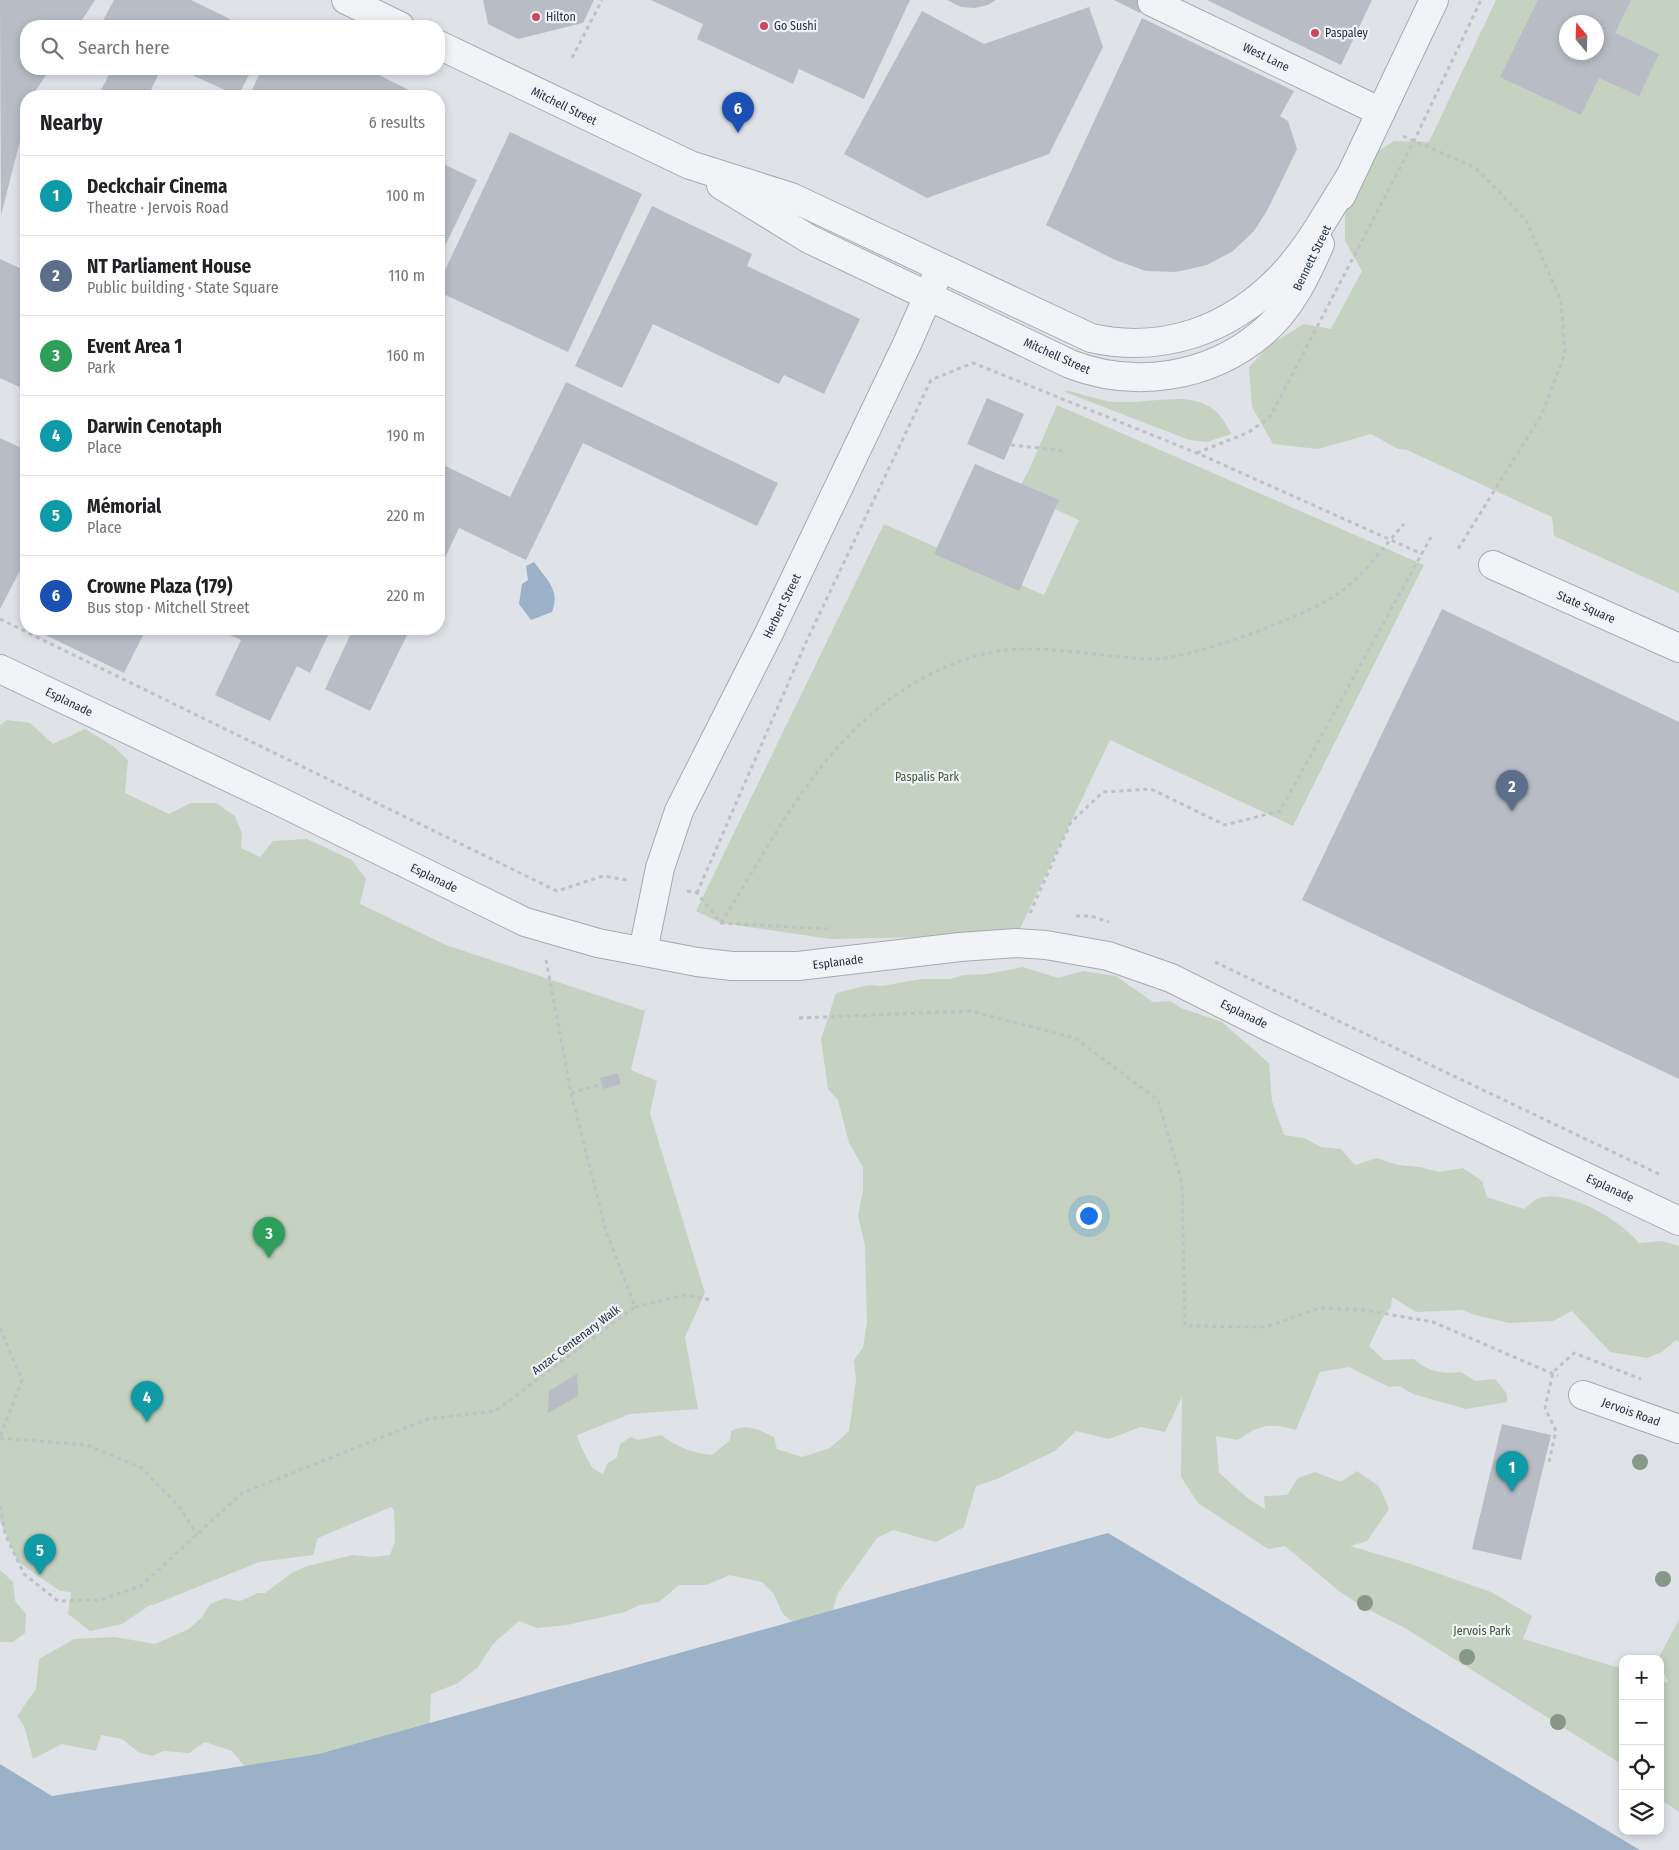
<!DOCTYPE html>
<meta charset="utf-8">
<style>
:root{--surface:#fff;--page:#f6f6f6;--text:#202124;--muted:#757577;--line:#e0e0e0;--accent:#ca475c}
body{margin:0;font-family:"Fira Sans Condensed",sans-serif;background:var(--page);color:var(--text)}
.controls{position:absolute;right:15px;bottom:15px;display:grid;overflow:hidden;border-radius:10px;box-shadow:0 2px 8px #0003}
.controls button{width:45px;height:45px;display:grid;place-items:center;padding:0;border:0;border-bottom:1px solid var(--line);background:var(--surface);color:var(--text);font:25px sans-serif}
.compass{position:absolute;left:1559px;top:15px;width:45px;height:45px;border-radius:50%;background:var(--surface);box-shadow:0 2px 8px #0003;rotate:341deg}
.you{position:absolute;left:1088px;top:1215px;width:18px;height:18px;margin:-12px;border:4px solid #fff;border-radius:50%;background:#1a73e8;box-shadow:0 0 0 8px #1a73e833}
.badge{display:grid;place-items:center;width:32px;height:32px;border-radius:50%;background:var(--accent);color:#fff;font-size:16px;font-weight:700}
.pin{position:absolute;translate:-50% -41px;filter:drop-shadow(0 1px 2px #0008)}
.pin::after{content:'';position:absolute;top:26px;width:18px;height:15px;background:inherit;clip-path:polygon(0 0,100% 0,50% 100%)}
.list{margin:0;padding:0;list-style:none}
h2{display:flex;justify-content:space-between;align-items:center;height:65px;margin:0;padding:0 20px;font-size:21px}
h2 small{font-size:16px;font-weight:400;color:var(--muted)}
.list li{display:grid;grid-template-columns:32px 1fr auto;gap:15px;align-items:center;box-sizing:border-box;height:80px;padding:0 20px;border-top:1px solid var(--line)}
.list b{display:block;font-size:19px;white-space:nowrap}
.list p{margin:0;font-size:16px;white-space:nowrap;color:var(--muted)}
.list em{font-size:16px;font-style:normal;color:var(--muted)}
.icon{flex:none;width:28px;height:28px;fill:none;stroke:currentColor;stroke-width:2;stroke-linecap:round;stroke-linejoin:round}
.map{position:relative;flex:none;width:1679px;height:1850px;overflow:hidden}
.search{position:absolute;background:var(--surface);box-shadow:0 2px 8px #0003;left:20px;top:20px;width:425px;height:55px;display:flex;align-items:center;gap:12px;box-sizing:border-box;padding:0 18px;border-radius:20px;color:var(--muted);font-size:19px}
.panel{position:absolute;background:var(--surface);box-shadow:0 2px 8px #0003;left:20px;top:90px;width:425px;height:545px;border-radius:20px}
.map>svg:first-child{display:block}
.green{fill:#c5d2c1;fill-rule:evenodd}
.water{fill:#9bb1c7}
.building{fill:#b7bcc5;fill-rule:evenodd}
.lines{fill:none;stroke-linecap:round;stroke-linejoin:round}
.minor-casing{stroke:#a5aab2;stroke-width:30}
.path{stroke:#bec1c6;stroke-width:3;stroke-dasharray:4 4;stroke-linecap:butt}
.minor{stroke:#f2f3f6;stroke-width:28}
.tree{fill:#869886}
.poi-dot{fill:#ca475c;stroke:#eff2f6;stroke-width:2}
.labels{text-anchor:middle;stroke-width:4.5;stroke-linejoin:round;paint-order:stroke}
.poi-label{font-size:12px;fill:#29313f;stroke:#eff2f6;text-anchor:start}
.street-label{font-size:12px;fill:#29313f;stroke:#eff2f6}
.park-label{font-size:12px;fill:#3d5a36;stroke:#eff2f6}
</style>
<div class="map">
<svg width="1679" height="1850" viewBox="0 0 1679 1850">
<rect width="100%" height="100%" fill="#dfe3e8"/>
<g class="green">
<path d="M 1496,0 L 1679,0 L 1679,593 L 1554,536 L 1552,517 L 1407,450 L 1398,449 L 1371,434 L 1318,449 L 1273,444 L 1252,407 L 1249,367 L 1269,345 L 1304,324 L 1331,329 L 1362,271 L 1345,241 L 1345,207 L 1367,158 L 1394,141 L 1429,142 ZM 1566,22 L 1596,22 L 1596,52 L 1566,52 Z"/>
<path d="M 1066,390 C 1083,394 1102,402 1119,402 C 1164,404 1209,382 1231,434 L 1207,442 L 1189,440 L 1065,392 Z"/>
<polygon points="1057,405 1424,565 1293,826 1110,740 1017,935 831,939 721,923 696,911 884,524 1044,595 1079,520 1017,492 1030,468"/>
<path d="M 7,720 L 30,723 L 53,744 L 85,729 L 113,746 L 128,760 L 125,793 L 169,814 L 191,803 L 216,803 L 235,816 L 242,833 L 241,848 L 260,857 L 273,841 L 307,839 L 352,860 L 366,879 L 360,904 L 446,945 L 645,1011 L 631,1070 L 657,1081 L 650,1113 L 705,1293 L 685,1337 L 698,1409 L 630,1414 L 577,1435 C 577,1438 590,1466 593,1468 C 595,1470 600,1472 603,1474 L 607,1464 L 617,1457 L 620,1444 L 631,1437 L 638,1440 L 661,1435 C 677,1447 692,1453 712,1455 L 730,1440 L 731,1431 C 749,1423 756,1429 774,1437 L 777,1449 L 802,1457 L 830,1448 L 849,1431 L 856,1381 L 854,1360 L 863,1347 L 867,1323 L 865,1246 L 858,1216 L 863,1190 L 863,1167 L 849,1143 L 838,1100 L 828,1089 L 821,1039 L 836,993 L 869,985 L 882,986 L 921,979 L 950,979 L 963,975 L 987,974 L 1023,967 L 1058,978 L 1083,971 L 1116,976 L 1153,1002 L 1170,1001 L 1181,1008 L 1222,1022 L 1269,1063 L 1272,1101 L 1284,1135 L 1304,1138 L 1321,1147 L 1341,1149 L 1355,1165 L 1377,1158 L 1398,1165 L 1420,1167 L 1439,1172 L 1463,1168 L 1482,1181 L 1487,1197 L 1524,1209 C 1529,1205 1534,1199 1540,1198 C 1570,1189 1621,1221 1639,1243 L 1662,1241 L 1679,1246 L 1679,1342 L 1676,1340 L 1662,1352 L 1647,1358 L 1610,1352 L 1572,1311 L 1553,1321 L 1509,1323 L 1475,1315 L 1463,1310 L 1416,1312 L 1392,1297 L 1391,1307 C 1380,1318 1377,1332 1369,1346 L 1384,1360 L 1414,1359 C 1429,1372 1441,1374 1461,1372 L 1475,1381 L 1495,1379 L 1507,1394 L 1507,1402 L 1466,1409 L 1413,1394 L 1399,1386 L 1389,1387 L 1349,1367 L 1320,1372 L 1296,1430 C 1270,1423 1261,1424 1238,1440 L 1216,1436 L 1219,1473 L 1250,1500 L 1265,1509 L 1264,1496 L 1287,1495 L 1298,1478 L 1315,1472 L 1341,1482 L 1357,1471 L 1379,1486 L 1389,1509 L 1367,1541 L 1350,1546 L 1411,1564 L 1491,1592 L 1532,1616 L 1523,1639 L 1623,1669 L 1623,1765 L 1405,1628 L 1363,1607 L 1339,1591 L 1285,1546 L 1268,1549 L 1198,1503 L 1181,1477 L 1182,1397 L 1165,1432 L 1141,1427 L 1109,1439 L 1076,1431 L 1055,1451 L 997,1479 L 976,1486 L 964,1527 L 936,1542 L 893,1530 L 877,1538 L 838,1593 L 829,1622 L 802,1630 L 783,1614 L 773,1593 L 762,1582 L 730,1575 L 706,1585 L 679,1585 L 659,1602 L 640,1605 L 625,1612 L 567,1625 L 537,1628 L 519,1621 L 493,1644 L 478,1667 L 458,1683 L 431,1694 L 429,1740 L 250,1773 L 232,1751 L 205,1742 L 189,1753 L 164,1751 L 152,1756 L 138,1752 L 122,1739 L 101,1735 L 96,1751 L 62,1744 L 33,1759 L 24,1726 L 17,1716 L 36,1689 L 39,1659 L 74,1639 L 115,1637 L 155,1644 L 189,1629 L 202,1617 L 210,1604 L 225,1598 L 240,1601 L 258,1593 L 265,1593 L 293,1572 L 308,1566 L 353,1555 L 374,1557 L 390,1555 L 395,1541 L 394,1510 L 391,1507 L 318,1538 L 313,1555 L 259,1562 L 153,1605 L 150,1605 L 122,1624 L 90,1631 L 68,1614 L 71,1592 L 60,1591 L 18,1562 L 0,1521 L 0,725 Z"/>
<polygon points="0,1570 13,1582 15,1601 26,1614 25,1633 13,1642 0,1642"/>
<polygon points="1679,1619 1679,1812 1660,1799 1660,1681 1669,1683 1660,1665 1660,1659 1658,1659"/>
</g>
<g class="water">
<path d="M 534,562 C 546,579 561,590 552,612 L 531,620 L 519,604 L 522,584 L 528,580 L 526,566 Z"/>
<polygon points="1108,1533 1640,1850 0,1850 0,1764 52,1796 319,1754"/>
</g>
<g class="building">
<polygon points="0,0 95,0 78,26 26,26 26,69 50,69 32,96 26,96 26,118 1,215"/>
<polygon points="114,0 191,0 230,19 226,26 100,26"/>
<polygon points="483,0 594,0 583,23 518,39 488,24"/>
<polygon points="651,0 910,0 864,99 799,69 793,84 697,39 703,24"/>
<polygon points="947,0 996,0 988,5 975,8 961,7"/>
<polygon points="1114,0 1146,0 1140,13"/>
<polygon points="1207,0 1372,0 1341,65"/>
<path d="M 1538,0 L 1631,0 L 1615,33 L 1659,54 L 1639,96 L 1599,78 L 1581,115 L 1500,77 ZM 1566,22 L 1596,22 L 1596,52 L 1566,52 Z"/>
<polygon points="1089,7 1103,47 1049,154 927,198 844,154 922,11 984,44"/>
<polygon points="1142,18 1294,91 1280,116 1288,121 1297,149 1268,209 1254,231 1233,251 1207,265 1176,272 1146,271 1115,260 1046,225"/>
<polygon points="112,69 161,69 148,96 98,96"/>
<polygon points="179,69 252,69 238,96"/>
<polygon points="262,69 367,69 413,92 411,96 249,96"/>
<polygon points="510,132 642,194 568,352 439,292 439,283"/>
<polygon points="439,162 477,180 439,258"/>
<polygon points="652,206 752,254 747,266 860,319 824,394 784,375 779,384 653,324 622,388 575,366"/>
<polygon points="0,259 26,271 26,390 0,378"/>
<polygon points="566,382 778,483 757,526 583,443 526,560 459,528 439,570 439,463 510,497"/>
<polygon points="987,398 1024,414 1004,460 967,444"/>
<polygon points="0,438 26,450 26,559 0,609"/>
<polygon points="975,464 1059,500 1019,591 934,554"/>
<polygon points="1442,609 1679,722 1679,1079 1302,900"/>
<polygon points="33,629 146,629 124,673"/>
<polygon points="228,629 331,629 310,673 297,666 270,721 215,695 241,640 226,633"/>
<polygon points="353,629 410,629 370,711 325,689"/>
<polygon points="618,1073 621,1084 603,1089 600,1078"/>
<polygon points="577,1374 578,1396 548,1413 549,1391"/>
<polygon points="1502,1424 1551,1435 1521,1560 1472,1549"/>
</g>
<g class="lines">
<defs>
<g id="minor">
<polyline points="346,0 400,26"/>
<polyline points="1152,2 1381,112"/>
<path d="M 439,45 L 690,165 L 791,197 L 1091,338 C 1163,354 1230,330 1281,277 C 1308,249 1327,213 1348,180"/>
<path d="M 721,185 L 809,239 L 1070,364 C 1134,389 1209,378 1262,333 C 1290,310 1306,276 1320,244"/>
<polyline points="1341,196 1434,0"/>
<polyline points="1493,565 1679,648"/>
<polyline points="0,669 283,803 525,922 598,943 697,962 732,966 798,966 960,947 1016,943 1046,945 1108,956 1171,978 1267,1026 1679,1221"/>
<polyline points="643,951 660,868 679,811 769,633 907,344 935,280"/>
<polyline points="1583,1395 1679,1429"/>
</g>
</defs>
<use href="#minor" class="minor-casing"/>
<g class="path">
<polyline points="572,58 602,0"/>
<polyline points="1403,136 1476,168 1526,220 1561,301 1565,353 1542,414 1458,549"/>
<polyline points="1011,445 1066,451"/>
<polyline points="1197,453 1249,432 1270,417 1414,141 1481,0"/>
<polyline points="0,619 557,891 603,876 627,880"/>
<polyline points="687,891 697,893 721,923 828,929"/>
<polyline points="697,893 807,640 931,380 973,363 1197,453 1422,554"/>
<polyline points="1030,913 1071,822 1103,792 1151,789 1225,825 1280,811 1431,537"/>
<polyline points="1076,916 1091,916 1109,922"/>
<path d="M 721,923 C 776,835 824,734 918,681 C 948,663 988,649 1023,649 C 1066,648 1108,658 1151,659 C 1189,660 1304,617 1336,595 C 1363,577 1382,548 1404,524"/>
<polyline points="1215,962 1661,1175"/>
<polyline points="799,1018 971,1011 1075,1038 1158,1100 1182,1183 1185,1326 1266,1327 1320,1308 1364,1310 1433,1322 1558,1376"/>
<polyline points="571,1093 602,1084"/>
<polyline points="635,1307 684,1295 712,1300"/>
<polyline points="0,1328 22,1380 0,1437"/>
<polyline points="0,1438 87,1445 142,1468 180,1508 197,1535"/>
<polyline points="1549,1462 1556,1431 1545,1408 1553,1372 1574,1353 1641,1379"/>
<polyline points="0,1506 5,1534 24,1574 58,1601 100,1600 141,1586 242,1493 428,1419 495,1411 635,1307 606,1231 571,1093 546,960"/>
</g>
<use href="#minor" class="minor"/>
</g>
<g class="tree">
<circle cx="1640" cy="1462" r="8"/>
<circle cx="1663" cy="1579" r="8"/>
<circle cx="1365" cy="1603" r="8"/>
<circle cx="1467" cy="1657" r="8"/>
<circle cx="1558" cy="1722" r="8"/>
</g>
<g class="poi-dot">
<circle cx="536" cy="17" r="5"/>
<circle cx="764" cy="26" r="5"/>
<circle cx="1315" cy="33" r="5"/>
</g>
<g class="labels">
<g class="poi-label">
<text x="546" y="21">Hilton</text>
<text x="774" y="30">Go Sushi</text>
<text x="1325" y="37">Paspaley</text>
</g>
<g class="street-label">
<text transform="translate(1266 57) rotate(26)" y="4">West Lane</text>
<text transform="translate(564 106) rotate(26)" y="4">Mitchell Street</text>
<text transform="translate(1312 258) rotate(-64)" y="4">Bennett Street</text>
<text transform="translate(1057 356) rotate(24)" y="4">Mitchell Street</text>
<text transform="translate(782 606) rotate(-64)" y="4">Herbert Street</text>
<text transform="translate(1586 607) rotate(24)" y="4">State Square</text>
<text transform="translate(69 702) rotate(26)" y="4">Esplanade</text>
<text transform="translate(434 878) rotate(26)" y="4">Esplanade</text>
<text transform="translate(838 962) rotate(-7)" y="4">Esplanade</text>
<text transform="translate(1244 1014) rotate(26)" y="4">Esplanade</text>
<text transform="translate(1610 1188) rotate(25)" y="4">Esplanade</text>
<text transform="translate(576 1340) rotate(-37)" y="4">Anzac Centenary Walk</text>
<text transform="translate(1631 1412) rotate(20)" y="4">Jervois Road</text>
</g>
<g class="park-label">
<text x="927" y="781">Paspalis Park</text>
<text x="1482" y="1635">Jervois Park</text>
</g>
</g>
</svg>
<div class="controls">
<button>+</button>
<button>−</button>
<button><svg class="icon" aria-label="locate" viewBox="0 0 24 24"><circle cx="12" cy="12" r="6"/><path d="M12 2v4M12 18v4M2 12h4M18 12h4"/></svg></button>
<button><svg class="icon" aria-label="layers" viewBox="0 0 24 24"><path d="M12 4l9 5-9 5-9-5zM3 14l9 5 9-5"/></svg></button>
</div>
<svg class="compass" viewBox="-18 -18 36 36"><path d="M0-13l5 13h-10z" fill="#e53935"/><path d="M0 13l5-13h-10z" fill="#757577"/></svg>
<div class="you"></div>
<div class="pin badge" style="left:1512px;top:1492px;background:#0f9aa8">1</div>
<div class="pin badge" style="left:1512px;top:811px;background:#5c6f8a">2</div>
<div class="pin badge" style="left:269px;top:1258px;background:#2e9e5b">3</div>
<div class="pin badge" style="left:147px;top:1422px;background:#0f9aa8">4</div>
<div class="pin badge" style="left:40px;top:1575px;background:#0f9aa8">5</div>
<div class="pin badge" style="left:738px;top:133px;background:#1a4fb4">6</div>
<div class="search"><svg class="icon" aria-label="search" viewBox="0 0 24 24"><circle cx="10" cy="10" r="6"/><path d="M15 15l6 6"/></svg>Search here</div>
<section class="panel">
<h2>Nearby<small>6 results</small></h2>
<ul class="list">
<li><span class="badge" style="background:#0f9aa8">1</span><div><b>Deckchair Cinema</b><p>Theatre · Jervois Road</p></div><em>100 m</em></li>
<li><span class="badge" style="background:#5c6f8a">2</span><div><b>NT Parliament House</b><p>Public building · State Square</p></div><em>110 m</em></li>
<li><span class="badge" style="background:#2e9e5b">3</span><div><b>Event Area 1</b><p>Park</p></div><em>160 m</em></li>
<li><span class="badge" style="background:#0f9aa8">4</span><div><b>Darwin Cenotaph</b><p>Place</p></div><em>190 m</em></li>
<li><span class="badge" style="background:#0f9aa8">5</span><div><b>Mémorial</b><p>Place</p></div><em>220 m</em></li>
<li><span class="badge" style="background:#1a4fb4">6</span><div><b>Crowne Plaza (179)</b><p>Bus stop · Mitchell Street</p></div><em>220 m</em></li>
</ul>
</section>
</div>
